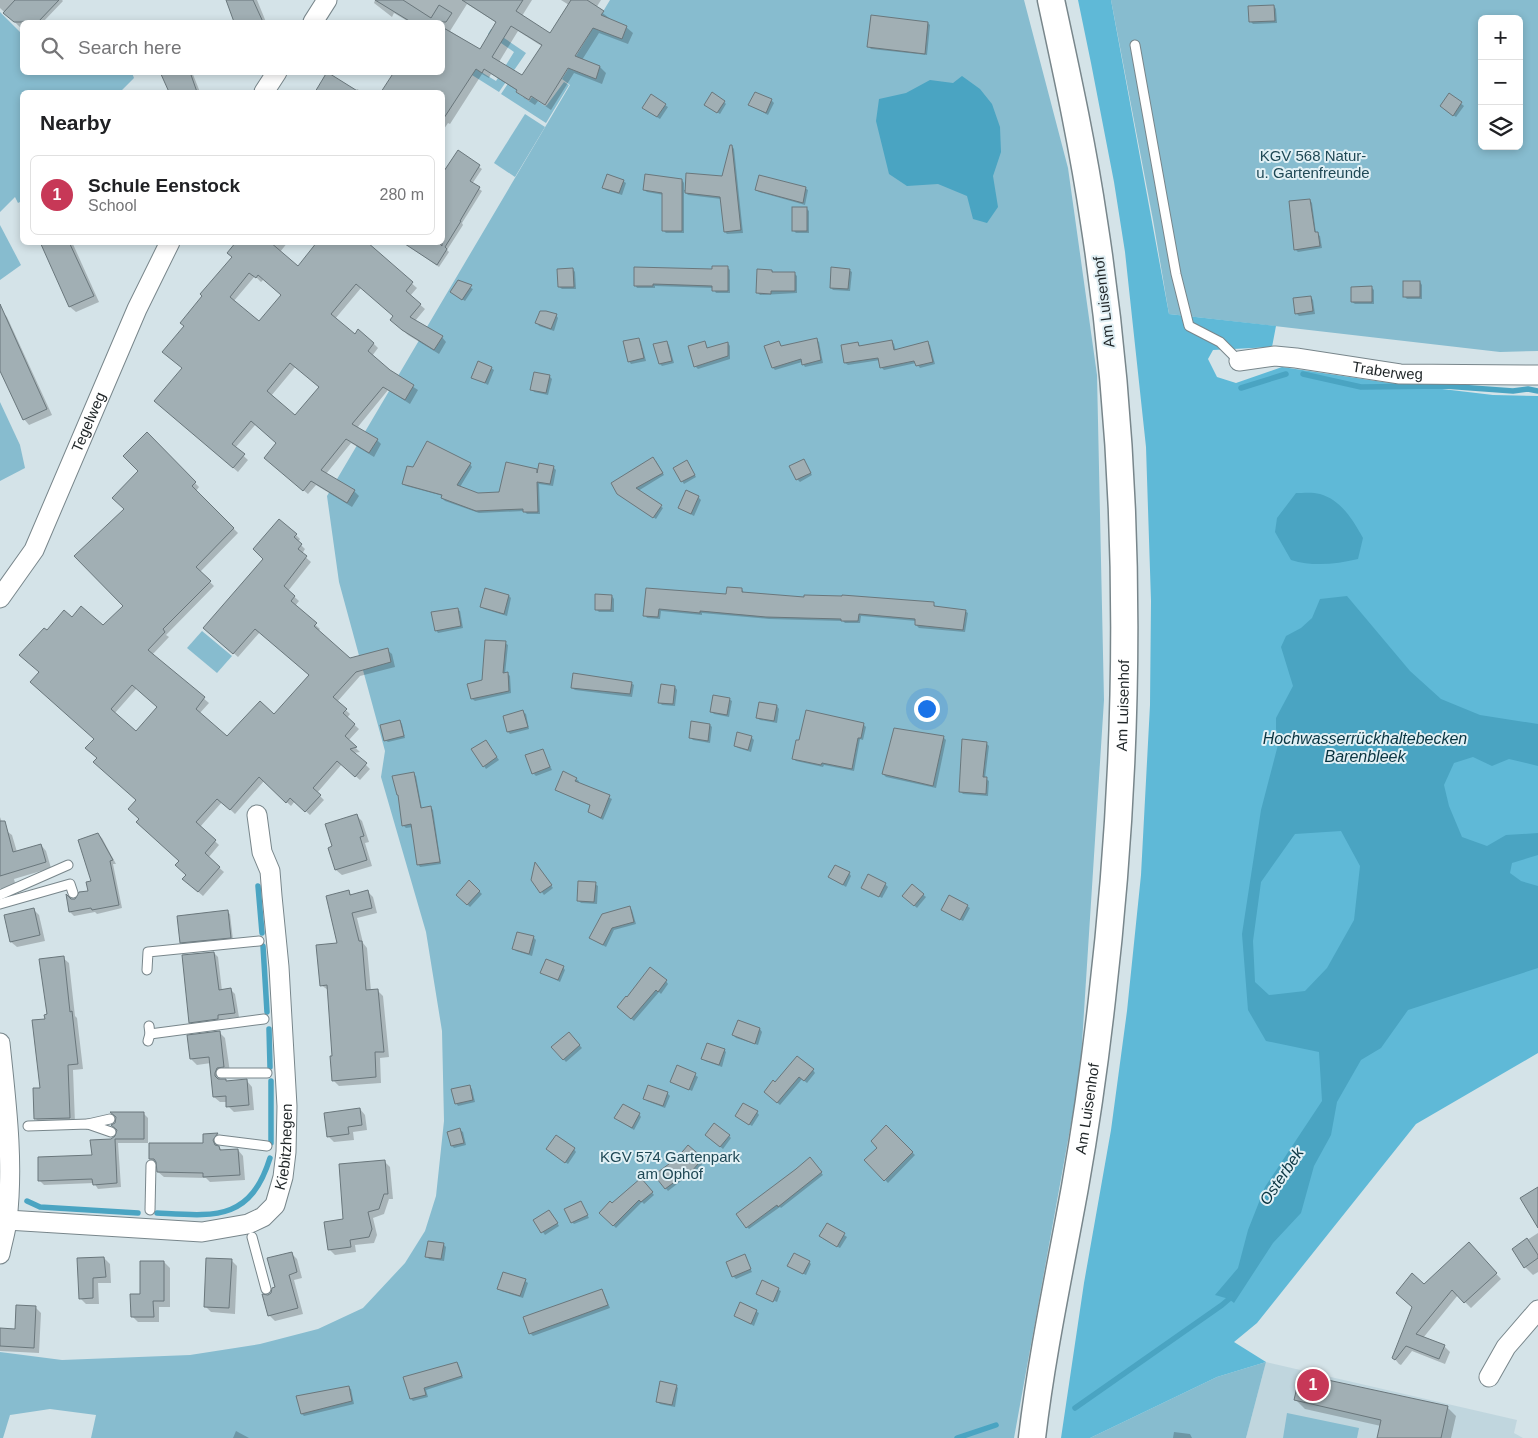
<!DOCTYPE html>
<meta charset="utf-8">
<style>
:root{--surface:#fff;--page:#f6f6f6;--text:#202124;--muted:#757577;--line:#e0e0e0;--accent:#c73857}
body{margin:0;font-family:Arial,sans-serif;background:var(--page);color:var(--text)}
.controls{position:absolute;right:15px;top:15px;display:grid;overflow:hidden;border-radius:8px;box-shadow:0 2px 8px #0003}
.controls button{width:45px;height:45px;display:grid;place-items:center;padding:0;border:0;border-bottom:1px solid var(--line);background:var(--surface);color:var(--text);font:25px sans-serif}
.you{position:absolute;left:926px;top:708px;width:18px;height:18px;margin:-12px;border:4px solid #fff;border-radius:50%;background:#1a73e8;box-shadow:0 0 0 8px #1a73e833}
.badge{display:grid;place-items:center;width:32px;height:32px;border-radius:50%;background:var(--accent);color:#fff;font-size:16px;font-weight:700}
.pin{position:absolute;translate:-50% -50%;border:2px solid #fff;box-shadow:0 1px 5px #0006}
.list{margin:0;padding:0;list-style:none}
h2{display:flex;justify-content:space-between;align-items:center;height:65px;margin:0;padding:0 20px;font-size:21px}
h2 small{font-size:16px;font-weight:400;color:var(--muted)}
.list li{display:grid;grid-template-columns:32px 1fr auto;gap:15px;align-items:center;box-sizing:border-box;height:80px;margin:0 10px 10px;padding:0 10px;border:1px solid var(--line);border-radius:8px}
.list b{display:block;font-size:19px;white-space:nowrap}
.list p{margin:0;font-size:16px;white-space:nowrap;color:var(--muted)}
.list em{font-size:16px;font-style:normal;color:var(--muted)}
.icon{flex:none;width:28px;height:28px;fill:none;stroke:currentColor;stroke-width:2;stroke-linecap:round;stroke-linejoin:round}
.map{position:relative;flex:none;width:1538px;height:1438px;overflow:hidden}
.search{position:absolute;background:var(--surface);box-shadow:0 2px 8px #0003;left:20px;top:20px;width:425px;height:55px;display:flex;align-items:center;gap:12px;box-sizing:border-box;padding:0 18px;border-radius:8px;color:var(--muted);font-size:19px}
.panel{position:absolute;background:var(--surface);box-shadow:0 2px 8px #0003;left:20px;top:90px;width:425px;height:155px;border-radius:8px}
.map>svg:first-child{display:block}
.built{fill:#c0d6de}
.green{fill:#87bccf;fill-rule:evenodd}
.forest{fill:#5fb9d7}
.water{fill:#4aa4c2;fill-rule:evenodd}
.shadow{fill:#0003;fill-rule:evenodd}
.lines{fill:none;stroke-linecap:round;stroke-linejoin:round}
.stream{stroke:#4aa4c2;stroke-width:5.5}
.building{fill:#a1afb4;stroke:#6a777c;fill-rule:evenodd}
.service-casing{stroke:#78868b;stroke-width:11}
.minor-casing{stroke:#78868b;stroke-width:21}
.secondary-casing{stroke:#78868b;stroke-width:29}
.service{stroke:#fff;stroke-width:9}
.minor{stroke:#fff;stroke-width:19}
.secondary{stroke:#fff;stroke-width:26}
.labels{text-anchor:middle;stroke-width:4;stroke-linejoin:round;paint-order:stroke}
.park-label{font-size:15px;fill:#1f4855;stroke:#e1f0f5}
.street-label{font-size:15px;fill:#1f2527;stroke:#e1f0f5}
.water-label{font-size:16px;font-style:italic;fill:#093441;stroke:#e1f0f5}
</style>
<div class="map">
<svg width="1538" height="1438" viewBox="0 0 1538 1438">
<rect width="100%" height="100%" fill="#d4e3e8"/>
<polygon class="built" points="1266,1362 1517,1420 1514,1433 1523,1438 1246,1438"/>
<g class="green">
<polygon points="610,0 1024,0 1068,168 1097,375 1104,700 1080,1074 1014,1438 91,1438 96,1415 50,1409 10,1415 3,1438 0,1438 0,1352 62,1360 190,1355 260,1344 318,1329 363,1308 405,1263 425,1231 436,1196 444,1121 442,1031 426,932 381,777 385,751 339,582 327,496 570,85 562,79"/>
<path d="M 1111,0 L 1538,0 L 1538,351 L 1500,352 L 1169,314 L 1153,220 ZM 1482,19 L 1519,19 L 1519,146 L 1482,146 Z"/>
<polygon points="0,12 22,34 22,72 132,73 134,78 120,92 22,92 22,201 18,203 15,197 0,212"/>
<polygon points="491,29 526,53 499,92 464,70 468,64 496,81 514,52 488,34"/>
<polygon points="515,73 518,89 516,92 529,101 532,97 545,106 547,105 564,82 569,85 546,123 501,94"/>
<polygon points="525,114 545,127 515,177 494,163"/>
<polygon points="0,225 21,265 0,280"/>
<polygon points="0,402 20,445 25,468 0,481"/>
<polygon points="202,631 232,656 217,673 187,648"/>
<polygon points="1266,1362 1246,1438 1090,1438 1217,1377"/>
<polygon points="1287,1413 1359,1428 1357,1438 1283,1438"/>
</g>
<polygon class="forest" points="1078,0 1111,0 1169,314 1276,326 1272,347 1213,350 1208,359 1217,377 1236,383 1282,367 1383,382 1493,395 1538,396 1538,1053 1416,1124 1257,1323 1234,1342 1266,1362 1217,1377 1090,1438 1061,1438 1084,1283 1111,1130 1127,1011 1141,875 1150,705 1151,601 1146,447 1125,252 1114,182 1091,63"/>
<g class="water">
<polygon points="962,76 980,89 992,104 1000,127 1001,152 993,176 998,207 987,223 973,219 967,196 938,184 907,186 889,174 876,121 879,99 906,93 930,80 953,83"/>
<path d="M 1296,493 C 1303,493 1313,492 1320,494 C 1341,500 1353,520 1363,538 L 1358,559 C 1336,564 1314,567 1291,560 L 1275,532 L 1277,518 Z"/>
<path d="M 1347,596 L 1410,671 L 1441,699 L 1480,715 L 1538,724 L 1538,766 L 1509,759 L 1492,766 L 1473,757 L 1454,763 L 1444,785 L 1449,806 L 1462,837 L 1487,846 L 1506,835 L 1538,833 L 1538,855 L 1512,863 L 1510,873 L 1521,881 L 1538,886 L 1538,968 L 1408,1010 L 1381,1048 L 1361,1060 L 1337,1102 L 1331,1135 L 1314,1166 L 1301,1213 L 1273,1243 L 1234,1303 L 1229,1299 L 1215,1295 L 1238,1268 L 1248,1230 L 1265,1187 L 1322,1101 L 1319,1052 L 1266,1041 L 1248,1010 L 1242,934 L 1261,810 L 1279,741 L 1276,729 L 1276,718 L 1293,686 L 1281,647 L 1286,636 L 1301,628 L 1312,618 L 1320,599 ZM 1341,831 L 1360,866 L 1354,920 L 1327,968 L 1305,991 L 1269,995 L 1255,982 L 1253,941 L 1261,882 L 1295,834 Z"/>
</g>
<g class="shadow">
<polygon points="0,0 62,0 63,1 43,22 22,22 22,29 0,8"/>
<polygon points="227,0 257,0 266,22 236,22"/>
<path d="M 375,0 L 532,0 L 522,16 L 550,34 L 569,5 L 561,0 L 601,0 L 596,8 L 609,18 L 608,19 L 626,27 L 633,33 L 628,44 L 599,33 L 582,60 L 600,67 L 606,73 L 602,84 L 574,73 L 551,110 L 538,101 L 535,105 L 524,98 L 518,91 L 491,74 L 489,78 L 482,74 L 450,124 L 448,123 L 442,132 L 442,92 L 383,92 L 396,72 L 442,72 L 442,22 L 409,22 L 394,13 L 392,17 L 374,3 ZM 467,4 L 497,23 L 480,50 L 450,31 ZM 518,31 L 543,47 L 523,77 L 499,62 Z"/>
<polygon points="1274,6 1276,9 1277,23 1253,24 1250,21"/>
<polygon points="162,20 165,22 155,22"/>
<polygon points="928,23 930,25 927,55 871,49 869,47"/>
<polygon points="162,72 192,72 200,92 170,92"/>
<polygon points="328,74 355,91 357,89 363,92 316,92"/>
<polygon points="1450,95 1464,106 1456,117 1444,109"/>
<polygon points="771,100 774,103 768,115 750,105"/>
<polygon points="724,102 726,104 720,114 708,107"/>
<polygon points="665,105 668,107 660,119 646,110"/>
<polygon points="732,146 734,149 743,233 727,234 725,232 721,199 688,195 684,191 684,233 666,233 663,230 664,195 647,192 644,190 682,180 684,183 684,190 686,190 723,178"/>
<polygon points="458,152 482,169 472,184 482,191 462,223 463,225 447,250 449,252 439,267 403,242 442,242"/>
<polygon points="623,181 626,183 622,195 606,190 604,188"/>
<polygon points="805,188 808,190 805,205 759,192 756,190"/>
<polygon points="1310,200 1312,203 1316,233 1320,236 1322,248 1298,252 1295,249"/>
<polygon points="806,208 809,211 809,233 796,233 793,230"/>
<polygon points="41,242 72,242 99,302 76,312 70,307"/>
<path d="M 237,242 L 288,242 L 280,252 L 298,267 L 365,242 L 417,288 L 410,296 L 425,309 L 415,321 L 442,337 L 446,342 L 439,354 L 408,335 L 396,324 L 395,316 L 361,288 L 335,319 L 355,335 L 358,331 L 374,344 L 378,348 L 372,356 L 389,371 L 418,390 L 410,404 L 388,390 L 357,428 L 377,440 L 381,444 L 374,457 L 351,443 L 326,474 L 354,491 L 359,496 L 352,507 L 316,485 L 308,494 L 270,462 L 278,443 L 256,424 L 235,448 L 248,460 L 238,472 L 160,405 L 183,368 L 186,326 L 233,257 ZM 255,276 L 261,282 L 264,279 L 282,295 L 259,323 L 233,302 ZM 296,366 L 320,387 L 295,417 L 271,396 Z"/>
<polygon points="727,267 730,270 730,293 716,293 713,288 655,286 655,288 637,288 635,285"/>
<polygon points="573,269 575,272 576,289 562,289 559,287"/>
<polygon points="849,270 852,272 850,291 833,290 831,288"/>
<polygon points="772,271 774,273 794,273 797,276 797,293 760,295 757,292"/>
<polygon points="458,282 473,289 465,301 454,294"/>
<polygon points="1420,282 1422,285 1422,299 1407,299 1405,297"/>
<polygon points="1371,287 1374,290 1374,304 1355,304 1352,302"/>
<polygon points="1311,297 1313,300 1315,314 1299,316 1296,313"/>
<polygon points="0,309 7,317 52,415 29,425 24,419 0,368"/>
<polygon points="556,315 558,318 554,331 539,326 537,323"/>
<polygon points="639,339 641,342 646,361 631,364 629,361"/>
<polygon points="816,339 819,342 823,363 805,367 802,362 775,370 773,368 766,346 779,342 782,347"/>
<polygon points="892,341 894,344 896,351 927,343 930,345 935,364 920,368 916,363 884,370 881,367 880,360 848,365 845,363 858,344 860,346"/>
<polygon points="666,342 669,345 674,363 662,366 660,364"/>
<polygon points="705,342 708,349 728,343 730,346 730,359 698,369 695,366"/>
<polygon points="491,368 494,370 488,385 473,377"/>
<polygon points="549,376 552,379 548,395 534,392 532,389"/>
<path d="M 147,434 L 199,487 L 196,491 L 238,533 L 200,572 L 214,586 L 166,635 L 169,637 L 152,655 L 209,703 L 199,714 L 227,738 L 274,715 L 310,676 L 260,632 L 238,657 L 205,628 L 296,535 L 300,539 L 298,542 L 305,549 L 302,554 L 311,562 L 288,591 L 299,601 L 295,606 L 320,629 L 318,631 L 350,659 L 387,650 L 392,654 L 395,667 L 360,676 L 337,702 L 350,714 L 347,718 L 359,729 L 348,741 L 360,752 L 354,753 L 370,769 L 360,780 L 342,764 L 317,793 L 324,800 L 310,815 L 295,801 L 291,806 L 264,781 L 235,814 L 222,802 L 200,827 L 219,845 L 208,858 L 224,872 L 203,896 L 188,883 L 187,875 L 180,861 L 140,819 L 137,800 L 98,758 L 95,739 L 40,672 L 47,631 L 72,619 L 103,627 L 124,606 L 125,509 L 140,471 ZM 137,688 L 158,707 L 136,733 L 114,714 Z"/>
<polygon points="656,461 664,475 638,491 663,508 656,519 618,494"/>
<polygon points="804,461 812,475 800,482 797,479"/>
<polygon points="470,464 472,467 460,487 478,494 500,493 537,471 539,473 553,467 556,470 553,486 539,484 540,514 527,514 524,511 479,513 445,501 442,498 443,496 406,486 403,484 414,469"/>
<polygon points="689,464 696,477 684,484 682,481"/>
<polygon points="698,497 701,500 694,516 679,508"/>
<polygon points="486,589 509,596 511,598 507,616 484,609 481,607"/>
<polygon points="742,589 744,593 805,598 933,604 936,607 965,611 968,613 965,632 919,628 916,625 916,621 861,616 860,623 845,623 843,621 769,619 702,613 702,615 661,611 660,619 647,618 645,615 647,590 728,595"/>
<polygon points="612,596 614,599 614,612 599,612 596,609"/>
<polygon points="457,609 460,611 463,628 438,633 436,630"/>
<polygon points="505,643 508,645 505,674 508,674 510,676 511,693 475,701 472,699"/>
<polygon points="631,683 634,685 632,697 575,690 572,688"/>
<polygon points="675,687 677,690 675,706 662,705 659,702"/>
<polygon points="729,699 732,701 729,717 714,714 712,712"/>
<polygon points="777,706 779,709 777,723 760,720 757,718"/>
<polygon points="523,712 526,714 529,729 510,734 508,732"/>
<polygon points="400,721 402,724 405,738 388,742 385,740"/>
<polygon points="863,724 866,727 863,740 860,739 854,771 824,765 823,767 796,761 793,758"/>
<polygon points="710,725 712,727 710,743 693,740 691,738"/>
<polygon points="895,730 944,738 946,740 936,788 886,777 883,774"/>
<polygon points="751,737 754,740 751,752 738,748 735,746"/>
<polygon points="964,741 987,744 989,746 985,778 989,781 988,796 963,794 961,792"/>
<polygon points="488,744 499,760 486,769 484,766"/>
<polygon points="542,750 552,770 536,776 534,774 527,756"/>
<polygon points="413,774 416,776 422,809 431,808 433,810 441,864 420,867 418,864 413,827 406,828 403,825"/>
<polygon points="576,779 579,781 578,783 612,799 603,820 589,812 591,806 556,790"/>
<polygon points="356,815 362,821 369,842 365,843 372,866 342,875 336,870"/>
<polygon points="0,817 5,830 12,835 17,852 41,845 46,851 51,868 14,879 16,887 3,891 0,888"/>
<polygon points="98,834 102,838 116,864 113,864 122,908 97,914 95,912 74,916 70,912 76,900 89,892 93,882"/>
<polygon points="538,866 553,888 544,895 532,879"/>
<polygon points="849,873 851,876 846,887 830,877"/>
<polygon points="469,882 482,894 470,907 457,895"/>
<polygon points="595,884 598,886 597,904 581,903 578,900"/>
<polygon points="885,884 888,887 882,898 863,888"/>
<polygon points="912,886 926,897 917,908 906,898"/>
<polygon points="349,892 352,896 368,892 373,897 377,913 357,918 363,943 367,948 371,991 378,991 383,996 389,1057 380,1058 381,1083 339,1086 333,1080 334,1057 328,990 321,985 339,944"/>
<polygon points="967,906 970,908 963,921 945,912"/>
<polygon points="629,907 632,910 636,924 614,930 606,947 593,940"/>
<polygon points="33,909 39,915 45,941 17,947 11,942"/>
<polygon points="227,912 230,914 233,940 184,945 181,942"/>
<polygon points="533,937 536,940 532,956 516,951 514,949"/>
<polygon points="214,953 218,957 222,991 231,990 235,994 239,1017 222,1019 222,1023 194,1026 190,1022"/>
<polygon points="63,958 69,963 75,1016 77,1018 83,1069 73,1070 75,1123 41,1124 35,1118 41,1089 49,1015"/>
<polygon points="563,967 565,970 560,982 541,972"/>
<polygon points="666,981 668,984 661,994 659,992 634,1021 618,1007"/>
<polygon points="760,1029 762,1032 758,1045 736,1038 733,1035"/>
<polygon points="219,1032 225,1038 230,1072 223,1073 219,1080 227,1082 247,1081 252,1087 254,1110 234,1112 228,1106 227,1102 220,1102 214,1097 211,1063 197,1065 191,1059"/>
<polygon points="569,1034 582,1048 566,1062 553,1047"/>
<polygon points="724,1050 726,1052 722,1067 705,1061 703,1059"/>
<polygon points="813,1070 815,1073 807,1083 802,1079 780,1105 765,1092 775,1084"/>
<polygon points="695,1075 698,1077 692,1091 672,1081"/>
<polygon points="469,1086 472,1089 475,1102 458,1106 456,1103"/>
<polygon points="667,1093 670,1096 665,1108 647,1101 645,1099"/>
<polygon points="360,1109 365,1115 367,1130 353,1132 354,1140 334,1142 328,1136"/>
<polygon points="757,1112 759,1115 752,1126 739,1118"/>
<polygon points="144,1114 148,1118 148,1143 118,1143 121,1187 98,1189 94,1183 44,1185 40,1181 93,1156 116,1137 118,1131"/>
<polygon points="639,1114 641,1117 634,1130 616,1118"/>
<polygon points="886,1127 915,1155 888,1183 866,1160 879,1148"/>
<polygon points="460,1130 463,1132 466,1145 454,1148 452,1146"/>
<polygon points="217,1134 223,1140 218,1146 223,1151 238,1150 243,1156 245,1180 210,1182 206,1178 164,1177 158,1172 158,1164 150,1159 205,1144 204,1136"/>
<polygon points="729,1136 731,1138 723,1149 709,1137"/>
<polygon points="688,1147 704,1162 695,1172 694,1171 668,1191 656,1176 678,1159"/>
<polygon points="574,1149 576,1152 568,1164 550,1152"/>
<polygon points="384,1161 390,1167 393,1199 389,1199 384,1214 373,1218 377,1235 374,1243 355,1245 356,1252 335,1255 329,1249 344,1220"/>
<polygon points="812,1161 823,1175 781,1208 780,1207 749,1229 747,1227"/>
<polygon points="641,1180 654,1195 644,1204 642,1202 616,1228 601,1213"/>
<polygon points="581,1203 589,1218 574,1224 572,1222"/>
<polygon points="552,1214 559,1226 545,1235 535,1221"/>
<polygon points="828,1224 847,1237 840,1248 823,1239"/>
<polygon points="1538,1233 1538,1272 1533,1275 1525,1267 1513,1249"/>
<polygon points="443,1244 446,1247 444,1261 429,1259 427,1256"/>
<polygon points="1474,1250 1501,1279 1471,1308 1458,1295 1423,1338 1444,1346 1450,1352 1445,1364 1412,1351 1401,1365 1399,1364 1394,1358 1413,1307 1397,1293 1424,1285"/>
<polygon points="291,1253 297,1259 302,1278 294,1280 303,1314 275,1321 269,1315 267,1296 276,1288"/>
<polygon points="744,1256 752,1272 736,1279 733,1276"/>
<polygon points="104,1258 110,1264 111,1283 98,1283 99,1304 86,1304 80,1298"/>
<polygon points="231,1260 237,1266 235,1314 211,1312 205,1306"/>
<polygon points="164,1262 170,1268 170,1307 159,1307 159,1322 138,1322 132,1316 141,1295"/>
<polygon points="809,1262 811,1264 806,1275 792,1268"/>
<polygon points="525,1281 528,1283 523,1298 501,1291 499,1289"/>
<polygon points="762,1282 781,1291 777,1302 759,1294"/>
<polygon points="602,1291 604,1293 610,1308 533,1336 530,1333"/>
<polygon points="741,1304 759,1313 754,1326 735,1316"/>
<polygon points="35,1307 41,1313 39,1353 0,1351 0,1329 16,1330"/>
<polygon points="457,1363 459,1366 463,1378 426,1390 428,1397 413,1401 411,1399 405,1378"/>
<polygon points="676,1386 678,1388 675,1407 660,1404 657,1401"/>
<polygon points="348,1387 351,1389 354,1404 304,1416 302,1414"/>
<polygon points="1296,1400 1447,1407 1456,1416 1451,1438 1378,1438 1381,1426 1305,1409"/>
<polygon points="236,1431 249,1438 233,1438"/>
<polygon points="1174,1432 1190,1434 1192,1438 1173,1438"/>
</g>
<g class="lines">
<g class="stream">
<polyline points="1303,374 1361,387 1445,386 1513,391 1528,389 1538,391"/>
<polyline points="1241,388 1286,374"/>
<polyline points="258,886 262,933"/>
<polyline points="263,946 267,1012"/>
<polyline points="269,1029 270,1067"/>
<polyline points="271,1081 271,1143"/>
<polyline points="27,1201 40,1207 138,1213"/>
<path d="M 157,1213 C 214,1216 250,1222 270,1158"/>
<polyline points="1075,1408 1222,1305 1229,1299 1232,1293"/>
<polyline points="957,1438 996,1425"/>
</g>
</g>
<g class="building">
<polygon points="15,0 59,0 38,22 14,22 3,13"/>
<polygon points="226,0 253,0 263,22 234,22"/>
<polygon points="375,0 403,0 431,18 439,5 452,13 446,22 411,22"/>
<path d="M 462,0 L 523,0 L 516,11 L 550,33 L 571,0 L 587,0 L 604,11 L 601,15 L 627,26 L 622,39 L 593,28 L 575,56 L 600,66 L 596,79 L 568,68 L 545,105 L 531,96 L 529,100 L 516,92 L 517,90 L 484,69 L 482,73 L 476,69 L 442,121 L 442,92 L 381,92 L 394,72 L 442,72 L 442,27 L 480,49 L 496,22 ZM 511,26 L 542,45 L 522,75 L 492,57 Z"/>
<polygon points="1274,5 1275,21 1249,22 1248,6"/>
<polygon points="871,15 928,22 925,54 867,47"/>
<polygon points="160,72 190,72 197,92 169,92"/>
<polygon points="327,72 359,92 315,92"/>
<polygon points="712,92 725,101 717,113 704,105"/>
<polygon points="755,92 772,99 766,113 748,105"/>
<polygon points="1449,93 1462,102 1453,116 1440,106"/>
<polygon points="651,94 666,104 657,117 642,108"/>
<polygon points="730,145 732,145 741,230 724,232 720,197 685,193 686,173 722,176"/>
<polygon points="458,150 480,165 470,181 480,187 460,221 461,221 445,247 447,249 437,265 402,242 438,242 442,246 442,174"/>
<polygon points="607,174 624,180 619,193 602,188"/>
<polygon points="645,174 682,179 682,231 662,231 662,193 643,190"/>
<polygon points="759,175 806,187 803,203 755,190"/>
<polygon points="1310,199 1315,232 1318,232 1320,246 1294,250 1289,201"/>
<rect x="792" y="207" width="15" height="24"/>
<polygon points="40,242 69,242 94,296 69,307"/>
<path d="M 236,242 L 270,242 L 298,266 L 317,242 L 367,242 L 413,282 L 406,291 L 421,304 L 410,317 L 443,336 L 434,350 L 402,330 L 390,320 L 393,316 L 356,284 L 331,314 L 355,334 L 358,329 L 374,343 L 368,351 L 390,370 L 414,385 L 405,400 L 383,387 L 352,424 L 378,439 L 369,453 L 346,439 L 321,470 L 355,490 L 347,503 L 311,481 L 303,491 L 264,458 L 276,443 L 251,421 L 232,444 L 245,454 L 233,468 L 154,401 L 182,368 L 162,352 L 184,326 L 180,323 L 202,296 L 200,294 L 232,257 L 227,253 ZM 249,273 L 256,278 L 258,275 L 281,295 L 259,321 L 230,297 ZM 290,363 L 319,387 L 295,415 L 267,391 Z"/>
<polygon points="712,266 728,266 728,291 712,291 712,286 653,284 653,286 634,286 634,267 712,269"/>
<polygon points="831,267 850,269 848,289 830,288"/>
<polygon points="573,268 574,287 558,287 557,269"/>
<polygon points="757,269 772,270 772,272 795,272 795,291 771,291 771,294 756,293"/>
<polygon points="458,280 472,285 462,300 450,292"/>
<rect x="1403" y="281" width="17" height="16"/>
<polygon points="1372,286 1372,302 1351,302 1351,287"/>
<polygon points="1311,296 1313,311 1295,314 1293,298"/>
<polygon points="0,304 47,409 23,420 0,371"/>
<polygon points="540,311 546,311 557,314 551,329 535,323"/>
<polygon points="639,338 644,358 628,362 623,341"/>
<polygon points="817,338 821,360 802,365 801,359 772,368 764,346 779,341 781,346"/>
<polygon points="892,340 894,350 928,341 933,362 916,366 914,361 880,368 878,358 844,363 841,345 858,342 859,346"/>
<polygon points="667,341 672,361 659,364 653,344"/>
<polygon points="705,341 707,348 728,342 728,356 694,367 688,346"/>
<polygon points="478,361 492,367 485,383 471,378"/>
<polygon points="534,372 550,375 546,393 530,390"/>
<path d="M 147,432 L 196,482 L 192,486 L 234,528 L 196,567 L 211,581 L 163,629 L 165,632 L 148,650 L 205,697 L 196,709 L 227,736 L 260,701 L 274,714 L 309,675 L 255,629 L 233,654 L 203,628 L 263,559 L 253,549 L 279,519 L 297,534 L 294,537 L 302,544 L 298,549 L 307,556 L 284,586 L 295,596 L 291,601 L 317,623 L 314,626 L 350,658 L 388,648 L 391,662 L 356,672 L 333,697 L 347,709 L 343,713 L 355,724 L 345,736 L 357,747 L 350,749 L 367,763 L 355,777 L 337,761 L 313,788 L 321,795 L 305,812 L 290,798 L 286,803 L 259,777 L 230,810 L 217,799 L 196,822 L 216,840 L 205,853 L 220,867 L 198,892 L 182,879 L 186,875 L 175,865 L 179,861 L 136,822 L 139,819 L 128,809 L 136,800 L 93,762 L 97,758 L 85,748 L 94,739 L 30,682 L 39,672 L 19,655 L 44,628 L 47,630 L 64,610 L 72,617 L 81,606 L 103,625 L 123,606 L 74,556 L 124,509 L 112,498 L 138,471 L 123,456 ZM 132,685 L 157,707 L 136,731 L 111,709 Z"/>
<polygon points="427,441 471,463 457,485 478,493 499,492 506,462 537,469 537,473 539,463 554,466 550,484 537,482 538,512 523,512 523,509 476,511 441,498 442,495 402,484 407,466 413,467"/>
<polygon points="653,457 663,473 636,488 662,505 653,518 617,494 611,483"/>
<polygon points="804,459 811,473 796,480 789,466"/>
<polygon points="687,460 695,475 681,482 673,468"/>
<polygon points="686,490 699,496 691,514 678,508"/>
<polygon points="727,587 742,588 742,592 804,597 804,595 842,596 842,595 934,602 934,606 966,610 963,630 915,625 915,619 859,614 858,621 841,621 841,619 766,617 700,611 700,613 659,609 658,617 643,616 646,588 726,594"/>
<polygon points="485,588 509,595 504,614 480,607"/>
<polygon points="595,594 612,595 611,610 595,610"/>
<polygon points="458,608 461,626 435,631 431,612"/>
<polygon points="485,640 506,641 503,673 508,672 509,691 471,699 467,684 482,680"/>
<polygon points="573,673 632,682 630,694 571,688"/>
<polygon points="661,684 675,686 673,704 658,703"/>
<polygon points="713,695 730,698 727,715 710,712"/>
<polygon points="759,702 777,705 774,721 756,718"/>
<polygon points="523,710 528,727 507,732 503,716"/>
<polygon points="806,710 864,723 861,738 858,738 852,769 822,763 821,765 792,759 796,740 799,740"/>
<polygon points="400,720 404,736 384,741 380,725"/>
<polygon points="691,721 710,724 708,741 689,738"/>
<polygon points="894,728 944,736 933,786 882,774"/>
<polygon points="737,732 752,736 748,750 734,746"/>
<polygon points="962,739 987,742 983,777 987,777 986,794 959,792"/>
<polygon points="486,740 497,757 483,767 471,749"/>
<polygon points="543,749 550,767 532,774 525,755"/>
<polygon points="563,771 577,778 575,781 610,795 601,818 588,812 590,805 555,790"/>
<polygon points="414,772 421,808 431,806 440,862 417,865 411,824 402,826 398,795 397,795 392,776"/>
<polygon points="357,814 364,836 360,837 367,860 335,870 328,848 332,846 325,824"/>
<polygon points="0,821 5,821 13,852 41,844 46,862 0,876"/>
<polygon points="98,833 113,860 110,861 119,905 92,910 91,908 69,912 66,894 71,899 75,899 79,892 88,891 86,882 91,881 78,840"/>
<polygon points="535,862 552,885 540,893 531,880"/>
<polygon points="835,865 850,872 843,885 828,877"/>
<polygon points="868,874 886,883 879,897 861,888"/>
<polygon points="469,880 480,891 467,905 456,895"/>
<polygon points="578,881 596,882 594,902 577,901"/>
<polygon points="912,884 924,894 914,906 902,896"/>
<polygon points="349,890 350,895 368,890 372,908 352,913 359,941 362,941 366,990 378,989 384,1052 375,1052 376,1077 332,1081 330,1056 332,1056 327,985 320,986 316,945 337,943 326,896"/>
<polygon points="949,895 968,905 960,920 941,910"/>
<polygon points="630,906 634,922 612,928 603,945 589,938 602,914"/>
<polygon points="34,908 40,935 10,942 4,915"/>
<polygon points="228,910 231,938 180,943 177,916"/>
<polygon points="517,932 534,936 529,954 512,949"/>
<polygon points="214,952 219,990 231,988 235,1013 218,1015 218,1019 189,1023 182,955"/>
<polygon points="64,956 70,1012 72,1011 78,1064 68,1065 70,1118 34,1119 33,1088 40,1088 32,1020 45,1019 44,1015 47,1014 39,959"/>
<polygon points="546,959 564,966 558,980 540,973"/>
<polygon points="650,967 667,980 658,992 656,990 631,1019 617,1007 626,996 627,997"/>
<polygon points="738,1020 760,1028 755,1044 732,1035"/>
<polygon points="220,1031 224,1067 217,1068 215,1073 215,1076 218,1079 226,1079 226,1081 247,1079 249,1105 226,1107 226,1096 213,1097 209,1057 190,1059 187,1035"/>
<polygon points="569,1032 580,1045 563,1060 551,1047"/>
<polygon points="707,1043 725,1049 719,1065 701,1059"/>
<polygon points="797,1056 814,1069 804,1081 799,1077 777,1103 764,1092 773,1080 775,1082"/>
<polygon points="677,1065 696,1073 689,1090 670,1082"/>
<polygon points="470,1085 473,1100 455,1104 451,1089"/>
<polygon points="648,1085 668,1092 663,1106 643,1099"/>
<polygon points="743,1103 758,1111 749,1125 735,1116"/>
<polygon points="623,1104 640,1113 632,1128 614,1118"/>
<polygon points="360,1108 362,1125 348,1127 349,1134 327,1137 324,1113"/>
<polygon points="110,1112 144,1112 144,1139 115,1139 117,1183 93,1185 92,1179 38,1181 38,1157 92,1155 90,1140 111,1139 115,1136 117,1130 111,1125 115,1123 116,1117"/>
<polygon points="714,1123 730,1135 720,1147 705,1135"/>
<polygon points="886,1125 913,1152 884,1181 864,1160 877,1148 871,1141"/>
<polygon points="460,1128 464,1143 451,1146 447,1132"/>
<polygon points="218,1133 213,1140 215,1145 219,1146 220,1150 238,1149 240,1175 203,1177 203,1173 157,1172 156,1162 154,1159 149,1159 149,1143 203,1143 203,1134"/>
<polygon points="556,1135 575,1148 565,1163 546,1149"/>
<polygon points="688,1145 703,1158 692,1171 691,1170 665,1189 654,1175 677,1158"/>
<polygon points="810,1157 822,1172 778,1207 777,1205 746,1228 736,1214 796,1169"/>
<polygon points="385,1160 388,1194 384,1194 379,1209 368,1212 372,1229 369,1237 350,1240 351,1247 328,1250 324,1222 343,1219 339,1164"/>
<polygon points="641,1178 653,1192 641,1202 639,1200 613,1226 599,1213 610,1201 612,1203"/>
<polygon points="1538,1187 1538,1228 1520,1198"/>
<polygon points="581,1201 588,1215 571,1223 564,1209"/>
<polygon points="549,1210 558,1223 541,1233 533,1220"/>
<polygon points="827,1223 845,1233 837,1247 819,1236"/>
<polygon points="1527,1238 1538,1255 1538,1258 1524,1268 1512,1249"/>
<polygon points="428,1241 444,1243 441,1259 425,1257"/>
<polygon points="1469,1242 1497,1273 1464,1303 1452,1290 1416,1334 1445,1345 1439,1359 1406,1346 1395,1360 1392,1358 1412,1307 1396,1293 1412,1273 1424,1284"/>
<polygon points="292,1252 297,1272 289,1275 298,1308 268,1316 262,1294 268,1295 271,1293 272,1288 275,1287 267,1258"/>
<polygon points="794,1253 810,1261 803,1274 787,1266"/>
<polygon points="745,1254 751,1269 732,1277 726,1262"/>
<polygon points="104,1257 106,1277 93,1278 93,1298 79,1299 77,1258"/>
<polygon points="206,1258 232,1259 229,1308 204,1307"/>
<polygon points="140,1261 164,1261 164,1301 153,1301 154,1317 131,1317 130,1294 140,1294"/>
<polygon points="503,1272 526,1279 520,1296 497,1289"/>
<polygon points="762,1280 779,1288 773,1302 756,1294"/>
<polygon points="602,1289 608,1305 529,1334 523,1317"/>
<polygon points="740,1302 757,1310 751,1324 734,1316"/>
<polygon points="16,1305 36,1306 34,1348 0,1346 0,1328 15,1329"/>
<polygon points="457,1362 462,1376 424,1388 426,1395 410,1399 403,1377"/>
<polygon points="1300,1374 1448,1406 1441,1438 1377,1438 1381,1420 1294,1400"/>
<polygon points="660,1381 677,1385 672,1405 656,1402"/>
<polygon points="349,1386 352,1401 301,1414 296,1396"/>
</g>
<g class="lines">
<defs>
<g id="service">
<polyline points="1135,45 1176,274 1189,326 1220,342 1239,361"/>
<polyline points="0,895 68,865"/>
<polyline points="0,904 70,884 73,893"/>
<polyline points="147,970 148,952 259,941"/>
<polyline points="150,1034 264,1019"/>
<polyline points="148,1041 150,1034 149,1026"/>
<polyline points="221,1073 267,1073"/>
<polyline points="88,1124 110,1119"/>
<polyline points="28,1126 88,1124 111,1132"/>
<polyline points="219,1140 267,1146"/>
<polyline points="150,1210 151,1165"/>
<polyline points="252,1237 266,1289"/>
</g>
<g id="minor">
<polyline points="313,22 327,0"/>
<polyline points="264,92 277,72"/>
<path id="s1" d="M 1239,361 L 1275,356 L 1296,358 L 1400,374 L 1538,375"/>
<path id="s2" d="M 0,598 L 34,550 L 137,309 L 170,242"/>
<path d="M 0,1043 C 6,1101 14,1162 7,1220 C 6,1231 2,1243 0,1254"/>
<path id="s3" d="M 7,1220 L 202,1232 L 248,1224 L 263,1217 L 275,1205 L 283,1177 L 286,1152 L 287,1106 L 279,967 L 272,896 L 270,871 L 262,852 L 257,815"/>
<polyline points="1489,1377 1506,1347 1538,1310"/>
</g>
<g id="secondary">
<path id="s4" d="M 1032,1438 C 1042,1353 1060,1270 1075,1187 C 1086,1125 1095,1062 1102,999 C 1132,741 1134,479 1094,222 C 1083,147 1067,74 1051,0"/>
</g>
</defs>
<use href="#service" class="service-casing"/>
<use href="#minor" class="minor-casing"/>
<use href="#secondary" class="secondary-casing"/>
<use href="#service" class="service"/>
<use href="#minor" class="minor"/>
<use href="#secondary" class="secondary"/>
</g>
<g class="labels">
<g class="park-label">
<text x="1313" y="161">KGV 568 Natur-<tspan x="1313" dy="17">u. Gartenfreunde</tspan></text>
<text x="670" y="1162">KGV 574 Gartenpark<tspan x="670" dy="17">am Ophof</tspan></text>
</g>
<g class="street-label">
<text transform="translate(1104 302) rotate(-97)" y="5">Am Luisenhof</text>
<text dy="5" stroke="none"><textPath href="#s1" startOffset="150">Traberweg</textPath></text>
<text dy="5" stroke="none"><textPath href="#s2" startOffset="198">Tegelweg</textPath></text>
<text dy="5" stroke="none"><textPath href="#s4" startOffset="739">Am Luisenhof</textPath></text>
<text dy="5" stroke="none"><textPath href="#s4" startOffset="334">Am Luisenhof</textPath></text>
<text dy="5" stroke="none"><textPath href="#s3" startOffset="335">Kiebitzhegen</textPath></text>
</g>
<g class="water-label">
<text x="1365" y="744">Hochwasserrückhaltebecken<tspan x="1365" dy="18">Barenbleek</tspan></text>
<text transform="translate(1281 1176) rotate(-56)" y="6">Osterbek</text>
</g>
</g>
</svg>
<div class="controls">
<button>+</button>
<button>−</button>
<button><svg class="icon" aria-label="layers" viewBox="0 0 24 24"><path d="M12 4l9 5-9 5-9-5zM3 14l9 5 9-5"/></svg></button>
</div>
<div class="you"></div>
<div class="pin badge" style="left:1313px;top:1385px">1</div>
<div class="search"><svg class="icon" aria-label="search" viewBox="0 0 24 24"><circle cx="10" cy="10" r="6"/><path d="M15 15l6 6"/></svg>Search here</div>
<section class="panel">
<h2>Nearby<small></small></h2>
<ul class="list">
<li><span class="badge">1</span><div><b>Schule Eenstock</b><p>School</p></div><em>280 m</em></li>
</ul>
</section>
</div>
